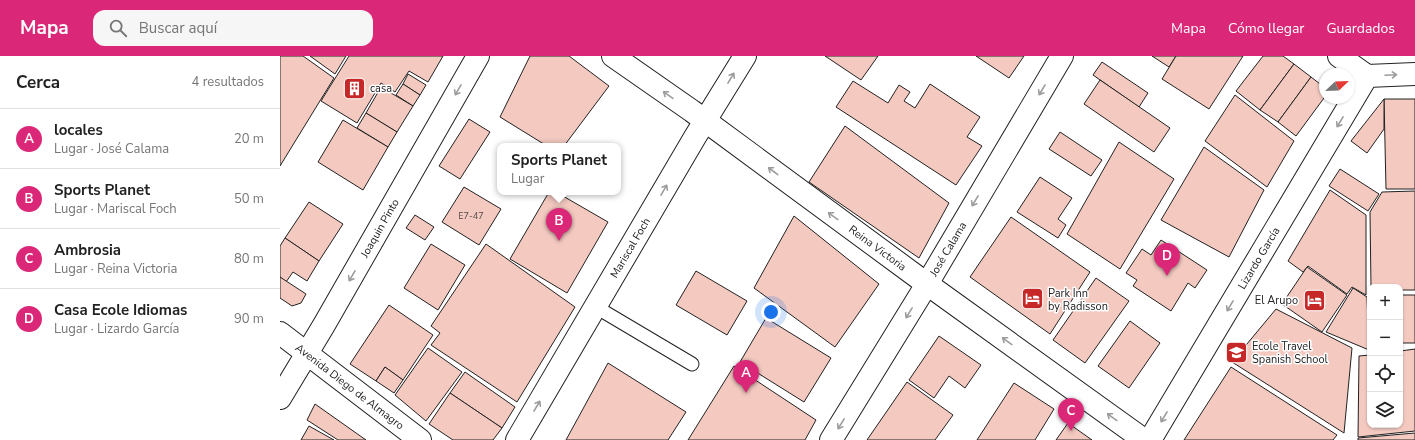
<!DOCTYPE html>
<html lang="es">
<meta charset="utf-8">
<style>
:root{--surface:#fff;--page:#f6f6f6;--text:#222;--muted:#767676;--line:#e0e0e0;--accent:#db2777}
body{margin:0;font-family:"Nunito Sans",sans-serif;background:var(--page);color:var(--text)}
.controls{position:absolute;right:12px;bottom:12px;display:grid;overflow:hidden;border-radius:8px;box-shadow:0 1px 3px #0004}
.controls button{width:36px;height:36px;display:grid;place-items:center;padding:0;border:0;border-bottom:1px solid var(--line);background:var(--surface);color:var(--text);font:20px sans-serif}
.compass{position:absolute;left:1039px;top:12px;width:36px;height:36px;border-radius:50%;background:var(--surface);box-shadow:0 1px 3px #0004;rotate:67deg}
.you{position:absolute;left:491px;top:256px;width:14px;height:14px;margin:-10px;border:3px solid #fff;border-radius:50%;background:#1a73e8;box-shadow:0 0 0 6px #1a73e833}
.badge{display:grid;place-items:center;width:26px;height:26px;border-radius:50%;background:var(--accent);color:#fff;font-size:13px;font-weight:700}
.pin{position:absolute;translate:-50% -33px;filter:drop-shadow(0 1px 2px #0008)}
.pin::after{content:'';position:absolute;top:21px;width:14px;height:12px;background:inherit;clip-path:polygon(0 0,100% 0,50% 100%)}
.popup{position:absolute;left:217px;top:87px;width:124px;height:52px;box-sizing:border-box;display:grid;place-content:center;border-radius:8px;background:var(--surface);filter:drop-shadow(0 1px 3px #0005);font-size:13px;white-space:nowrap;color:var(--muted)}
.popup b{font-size:15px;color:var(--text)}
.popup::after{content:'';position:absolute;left:50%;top:100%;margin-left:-8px;border:8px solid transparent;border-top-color:var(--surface)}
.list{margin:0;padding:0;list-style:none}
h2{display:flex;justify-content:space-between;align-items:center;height:52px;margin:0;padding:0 16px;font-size:17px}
h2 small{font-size:13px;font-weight:400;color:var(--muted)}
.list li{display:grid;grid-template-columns:26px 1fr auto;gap:12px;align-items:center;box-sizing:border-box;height:60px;padding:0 16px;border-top:1px solid var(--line)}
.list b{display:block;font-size:15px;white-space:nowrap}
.list p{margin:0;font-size:13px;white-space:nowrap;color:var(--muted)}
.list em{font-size:13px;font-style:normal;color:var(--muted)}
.icon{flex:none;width:22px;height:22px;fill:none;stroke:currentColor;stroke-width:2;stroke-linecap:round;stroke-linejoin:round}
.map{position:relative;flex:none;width:1135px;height:384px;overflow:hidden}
header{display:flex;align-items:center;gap:24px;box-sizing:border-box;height:56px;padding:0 20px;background:var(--accent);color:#fff}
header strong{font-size:19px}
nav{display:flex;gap:22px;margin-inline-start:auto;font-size:14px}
.search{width:280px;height:36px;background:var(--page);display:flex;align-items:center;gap:10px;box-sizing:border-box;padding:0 14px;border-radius:12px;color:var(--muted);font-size:15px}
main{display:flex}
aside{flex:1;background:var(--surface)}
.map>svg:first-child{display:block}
.building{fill:#f3c9c0;stroke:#222}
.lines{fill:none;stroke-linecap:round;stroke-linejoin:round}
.lane-casing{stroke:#222;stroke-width:15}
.street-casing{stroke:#222;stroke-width:24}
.secondary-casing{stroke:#222;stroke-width:24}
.lane{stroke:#fff;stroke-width:13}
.street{stroke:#fff;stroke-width:22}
.secondary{stroke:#fff;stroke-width:22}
.oneway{stroke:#9c9c9c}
.labels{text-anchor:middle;stroke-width:3;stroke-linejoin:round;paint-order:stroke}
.number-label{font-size:9px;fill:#564c4a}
.poi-label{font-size:11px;fill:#222;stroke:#fff;text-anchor:start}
.street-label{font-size:11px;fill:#222;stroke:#fff}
</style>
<header>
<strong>Mapa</strong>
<div class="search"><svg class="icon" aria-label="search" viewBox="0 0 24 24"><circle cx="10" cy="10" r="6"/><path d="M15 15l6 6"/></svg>Buscar aquí</div>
<nav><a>Mapa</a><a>Cómo llegar</a><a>Guardados</a></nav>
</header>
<main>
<aside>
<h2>Cerca<small>4 resultados</small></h2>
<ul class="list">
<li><span class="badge">A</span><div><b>locales</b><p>Lugar · José Calama</p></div><em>20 m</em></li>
<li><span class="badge">B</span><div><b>Sports Planet</b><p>Lugar · Mariscal Foch</p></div><em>50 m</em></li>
<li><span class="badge">C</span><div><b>Ambrosia</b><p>Lugar · Reina Victoria</p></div><em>80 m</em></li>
<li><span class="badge">D</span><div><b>Casa Ecole Idiomas</b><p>Lugar · Lizardo García</p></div><em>90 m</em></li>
</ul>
</aside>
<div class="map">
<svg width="1135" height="384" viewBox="0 0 1135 384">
<rect width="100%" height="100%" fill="#fff"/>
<g class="building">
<polygon points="0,0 23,0 54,22 0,110"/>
<polygon points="30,0 66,0 55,18"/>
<polygon points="69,0 163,0 148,26 129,15 115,36 101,27 77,67 41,45"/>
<polygon points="250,0 289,0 329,30 284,90 267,90 220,61"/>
<polygon points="545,0 598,0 581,24"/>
<polygon points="696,0 744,0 729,22"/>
<polygon points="872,0 896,0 889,11"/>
<polygon points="896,0 963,0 929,53 882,23"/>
<polygon points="983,0 1003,0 1014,8 980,54 956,35"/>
<polygon points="822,6 868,37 859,51 813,19"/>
<polygon points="1014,8 1031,21 998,66 980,54"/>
<polygon points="128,18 146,29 140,39 123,28"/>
<polygon points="1031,21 1044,31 1044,42 1016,80 998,66"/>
<polygon points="820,24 890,72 874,96 804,48"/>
<polygon points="573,25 608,47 619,29 630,36 624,45 635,52 650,28 700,61 687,81 702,90 676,129 556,51"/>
<polygon points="123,28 140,39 133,50 116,39"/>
<polygon points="101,31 133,50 117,76 86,57"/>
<polygon points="955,39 1014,85 987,131 925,85"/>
<polygon points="1104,43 1135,43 1135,133 1106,133"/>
<polygon points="1104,43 1104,73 1087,97 1071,85"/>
<polygon points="86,57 117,76 108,91 77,72"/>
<polygon points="189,63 210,76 180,123 159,110"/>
<polygon points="63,64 108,91 83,134 38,106"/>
<polygon points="565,70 669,147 639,202 529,126"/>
<polygon points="780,76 822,104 811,120 769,93"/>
<polygon points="839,86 894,123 840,213 787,178"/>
<polygon points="924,91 984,134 949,201 881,164"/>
<polygon points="1060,113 1099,138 1088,155 1049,130"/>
<polygon points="760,121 792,142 778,163 786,169 778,182 737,156"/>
<polygon points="184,131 221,153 199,189 162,166"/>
<polygon points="1050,134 1086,159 1086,239 1072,231 1067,238 1028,210 1023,216 1008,205"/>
<polygon points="1135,135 1135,234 1120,234 1120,231 1091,231 1090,156 1102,136"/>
<polygon points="269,136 276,136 328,166 287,237 230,203"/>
<polygon points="29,146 63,168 39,205 5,182"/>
<polygon points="135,159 154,171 145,184 126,172"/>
<polygon points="514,160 599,228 555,291 474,232"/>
<polygon points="731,161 810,216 770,278 690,221"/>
<polygon points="5,182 39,205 27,225 13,216 6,226 0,221 0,190"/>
<polygon points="881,184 927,214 915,232 908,227 891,255 853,230 857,224 846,217 862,193 871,199"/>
<polygon points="151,188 185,209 158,254 124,232"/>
<polygon points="206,188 295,251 237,346 151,289 160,277 151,270"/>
<polygon points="1027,211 1067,239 1042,276 1002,248"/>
<polygon points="416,215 467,245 447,279 396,249"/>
<polygon points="0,221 26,238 21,247 12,250 0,242"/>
<polygon points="816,222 849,245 805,307 773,284"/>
<polygon points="1073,232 1087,241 1089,294 1046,276"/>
<rect x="1120" y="239" width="15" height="48"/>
<polygon points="109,249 153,279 123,324 105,311 96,325 70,308"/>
<polygon points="996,253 1072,292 1064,377 952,306"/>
<polygon points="486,262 551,302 524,346 460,306"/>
<polygon points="850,265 880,287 849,332 818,310"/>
<polygon points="659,280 701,309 685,332 669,320 654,342 629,324"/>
<polygon points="148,292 182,316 146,365 115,339"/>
<polygon points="1135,293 1135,375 1078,381 1079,300 1090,299 1090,369 1120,369 1120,295"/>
<polygon points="328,307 406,356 388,384 286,384"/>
<polygon points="454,310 536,364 525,384 408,384"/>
<polygon points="105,311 123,324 114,337 96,325"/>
<polygon points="951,311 1057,379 1053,384 904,384"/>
<polygon points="185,316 235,351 222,372 170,337"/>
<polygon points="627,326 673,359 655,384 587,384"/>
<polygon points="734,327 774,353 755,384 697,384"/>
<polygon points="170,337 222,372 213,384 173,384 149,368"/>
<polygon points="35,348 86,384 58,384 27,364"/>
<polygon points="788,367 812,384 776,384"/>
<polygon points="29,370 54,384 21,384"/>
<polygon points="1135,377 1135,384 1078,384 1078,382"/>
</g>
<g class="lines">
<defs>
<polyline id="lane" points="316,250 326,257 412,308"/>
<g id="street">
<path id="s1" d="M 333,0 L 412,55 L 636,220 L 864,384"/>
<path id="s2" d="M 0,277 L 140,384"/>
<path id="s3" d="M 0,342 L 44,269 L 198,0"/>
<path id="s4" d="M 237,384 L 415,81 L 465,0"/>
<path id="s5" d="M 551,384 L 647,228 L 782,0"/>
<path id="s6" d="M 870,384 L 1087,20"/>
</g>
<polyline id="secondary" points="1059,0 1087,20 1135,18"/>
</defs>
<use href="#lane" class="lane-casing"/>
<use href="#street" class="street-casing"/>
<use href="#secondary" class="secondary-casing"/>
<use href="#lane" class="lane"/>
<use href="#street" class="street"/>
<use href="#secondary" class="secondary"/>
</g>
<defs><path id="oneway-shaft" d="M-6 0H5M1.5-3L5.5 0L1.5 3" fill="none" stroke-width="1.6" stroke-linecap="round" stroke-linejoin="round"/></defs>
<g class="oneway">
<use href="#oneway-shaft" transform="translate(1111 19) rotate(-3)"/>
<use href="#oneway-shaft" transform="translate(451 22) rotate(-59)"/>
<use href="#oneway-shaft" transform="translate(178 34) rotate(120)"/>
<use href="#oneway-shaft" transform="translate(762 34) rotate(121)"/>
<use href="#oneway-shaft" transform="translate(388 39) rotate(-145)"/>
<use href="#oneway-shaft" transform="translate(1060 66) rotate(121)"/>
<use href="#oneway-shaft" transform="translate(493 115) rotate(-143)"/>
<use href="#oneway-shaft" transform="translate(384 134) rotate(-60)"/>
<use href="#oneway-shaft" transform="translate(695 145) rotate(121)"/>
<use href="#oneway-shaft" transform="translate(553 160) rotate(-144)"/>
<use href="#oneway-shaft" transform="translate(72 220) rotate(120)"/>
<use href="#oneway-shaft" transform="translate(950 250) rotate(121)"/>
<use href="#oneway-shaft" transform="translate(629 257) rotate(122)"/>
<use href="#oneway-shaft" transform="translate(727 285) rotate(-144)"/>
<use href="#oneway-shaft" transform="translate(257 350) rotate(-59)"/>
<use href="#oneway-shaft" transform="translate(832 361) rotate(-144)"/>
<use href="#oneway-shaft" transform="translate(884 361) rotate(121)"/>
<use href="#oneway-shaft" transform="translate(561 368) rotate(122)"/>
</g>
<defs>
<symbol id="building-square" viewBox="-11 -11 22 22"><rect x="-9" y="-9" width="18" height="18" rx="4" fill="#c62828" stroke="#fff"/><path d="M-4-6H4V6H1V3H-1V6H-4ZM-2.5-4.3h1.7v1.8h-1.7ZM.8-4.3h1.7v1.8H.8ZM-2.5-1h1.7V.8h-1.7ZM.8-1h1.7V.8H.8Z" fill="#fff"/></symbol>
<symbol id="hotel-square" viewBox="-11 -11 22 22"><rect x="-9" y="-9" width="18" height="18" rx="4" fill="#c62828" stroke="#fff"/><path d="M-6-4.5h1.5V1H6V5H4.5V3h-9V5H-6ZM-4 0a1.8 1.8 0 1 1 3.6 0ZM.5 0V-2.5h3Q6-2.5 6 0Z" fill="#fff"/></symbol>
<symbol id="school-square" viewBox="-11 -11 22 22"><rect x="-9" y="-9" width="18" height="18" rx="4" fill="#c62828" stroke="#fff"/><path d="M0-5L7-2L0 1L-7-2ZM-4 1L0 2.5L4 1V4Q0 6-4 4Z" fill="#fff"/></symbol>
</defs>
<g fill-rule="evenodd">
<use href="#building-square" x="62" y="20" width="25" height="25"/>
<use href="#hotel-square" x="740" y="230" width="25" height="25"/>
<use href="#hotel-square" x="1022" y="232" width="25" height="25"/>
<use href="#school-square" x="944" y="284" width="25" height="25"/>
</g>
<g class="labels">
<g class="number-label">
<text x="191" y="163">E7-47</text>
</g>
<g class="poi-label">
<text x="90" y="36">casa</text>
<text x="768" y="241">Park Inn<tspan x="768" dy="13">by Radisson</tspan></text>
<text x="1018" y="248" text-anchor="end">El Arupo</text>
<text x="972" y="294">Ecole Travel<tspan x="972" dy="13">Spanish School</tspan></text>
</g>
<g class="street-label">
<text dy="4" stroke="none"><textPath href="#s3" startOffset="197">Joaquin Pinto</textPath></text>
<text dy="4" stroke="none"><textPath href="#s4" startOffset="223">Mariscal Foch</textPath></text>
<text dy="4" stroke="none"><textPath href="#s1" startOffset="327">Reina Victoria</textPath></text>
<text dy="4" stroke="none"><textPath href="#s5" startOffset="224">José Calama</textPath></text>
<text dy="4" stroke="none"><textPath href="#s6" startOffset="212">Lizardo García</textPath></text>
<text dy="4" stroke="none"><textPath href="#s2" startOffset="88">Avenida Diego de Almagro</textPath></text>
</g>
</g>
</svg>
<div class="controls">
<button>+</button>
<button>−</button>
<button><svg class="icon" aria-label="locate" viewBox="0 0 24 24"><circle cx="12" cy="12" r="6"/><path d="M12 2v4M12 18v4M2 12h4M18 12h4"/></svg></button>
<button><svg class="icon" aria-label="layers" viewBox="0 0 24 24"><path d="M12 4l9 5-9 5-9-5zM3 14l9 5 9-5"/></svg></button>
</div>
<svg class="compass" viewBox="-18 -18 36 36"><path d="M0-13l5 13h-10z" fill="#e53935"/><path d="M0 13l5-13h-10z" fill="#767676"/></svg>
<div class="you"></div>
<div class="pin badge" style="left:466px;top:337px">A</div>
<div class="pin badge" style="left:279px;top:185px">B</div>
<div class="popup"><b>Sports Planet</b>Lugar</div>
<div class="pin badge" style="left:791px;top:375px">C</div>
<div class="pin badge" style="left:887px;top:220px">D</div>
</div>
</main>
